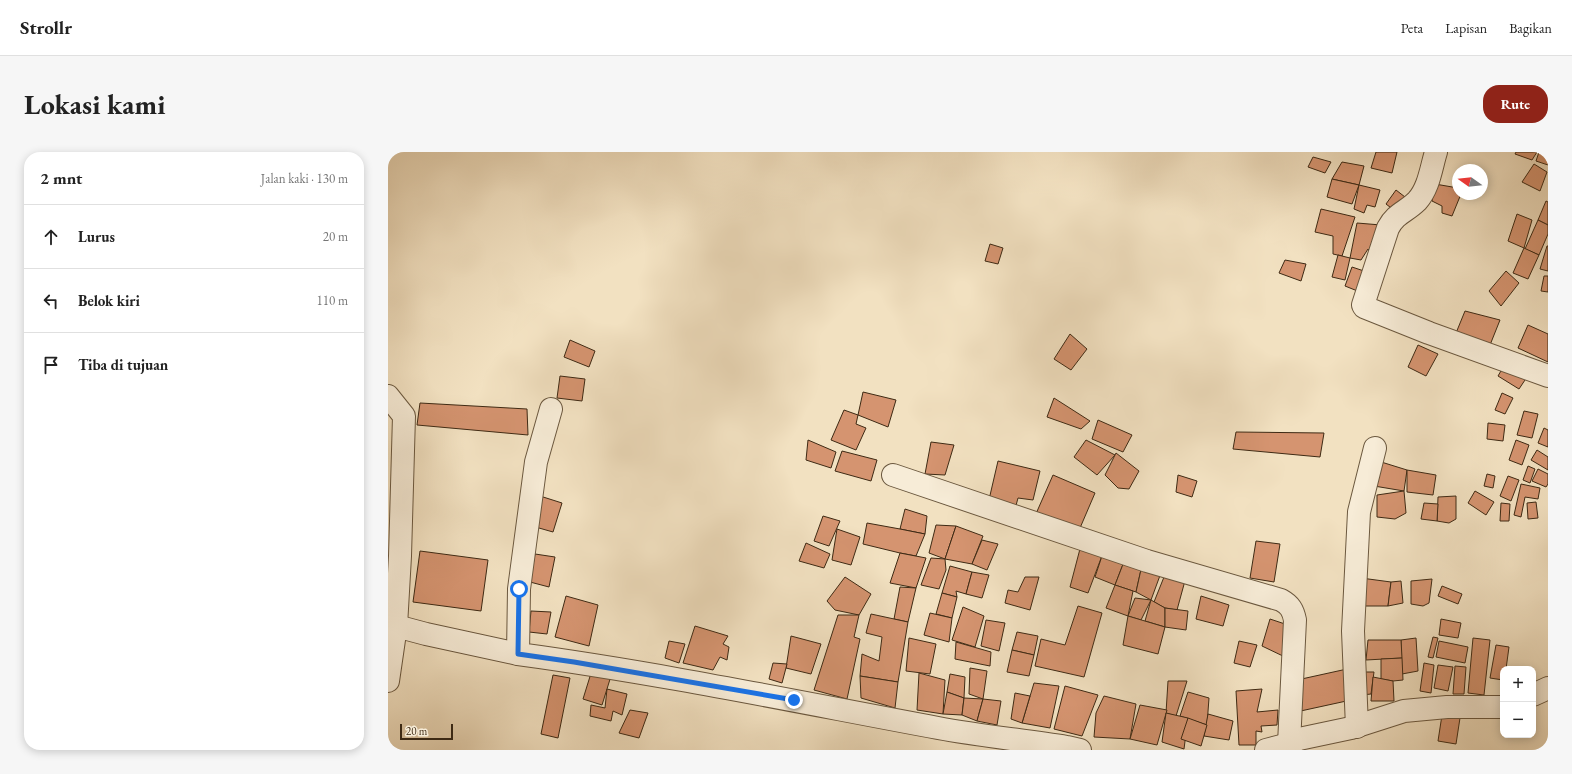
<!DOCTYPE html>
<html lang="id">
<meta charset="utf-8">
<style>
:root{--surface:#fff;--page:#f6f6f6;--text:#222;--muted:#767676;--line:#e0e0e0;--accent:#8f2418}
body{margin:0;font-family:"EB Garamond",serif;background:var(--page);color:var(--text)}
.controls{position:absolute;right:12px;bottom:12px;display:grid;overflow:hidden;border-radius:8px;box-shadow:0 2px 10px #0003}
.controls button{width:36px;height:36px;display:grid;place-items:center;padding:0;border:0;border-bottom:1px solid var(--line);background:var(--surface);color:var(--text);font:20px sans-serif}
.compass{position:absolute;left:1064px;top:12px;width:36px;height:36px;border-radius:50%;background:var(--surface);box-shadow:0 2px 10px #0003;rotate:285deg}
.scale{position:absolute;left:12px;bottom:10px;width:53px;box-sizing:border-box;padding-left:4px;border:2px solid #3e2a14;border-top:0;font-size:11px;line-height:14px;white-space:nowrap;color:#3e2a14;-webkit-text-stroke:3px #f7ecd7;paint-order:stroke}
.stop{position:absolute;width:12px;height:12px;margin:-9px;border:3px solid #1a73e8;border-radius:50%;background:#fff}
.stop.end{background:#1a73e8;border-color:#fff;box-shadow:0 1px 4px #0008}
.list{margin:0;padding:0;list-style:none}
h2{display:flex;justify-content:space-between;align-items:center;height:52px;margin:0;padding:0 16px;font-size:17px}
h2 small{font-size:13px;font-weight:400;color:var(--muted)}
.list li{display:grid;grid-template-columns:26px 1fr auto;gap:12px;align-items:center;box-sizing:border-box;height:64px;padding:0 16px;border-top:1px solid var(--line)}
.list b{display:block;font-size:15px;white-space:nowrap}
.list em{font-size:13px;font-style:normal;color:var(--muted)}
.icon{flex:none;width:22px;height:22px;fill:none;stroke:currentColor;stroke-width:2;stroke-linecap:round;stroke-linejoin:round}
.map{position:relative;flex:none;width:1160px;height:598px;overflow:hidden;border-radius:16px}
header{display:flex;align-items:center;gap:24px;box-sizing:border-box;height:56px;padding:0 20px;background:var(--surface);border-bottom:1px solid var(--line)}
header strong{font-size:19px}
nav{display:flex;gap:22px;margin-inline-start:auto;font-size:14px}
.intro{display:flex;align-items:center;justify-content:space-between;box-sizing:border-box;height:96px;padding:0 24px}
h1{margin:0;font-size:28px}
.button{padding:10px 18px;border-radius:16px;background:var(--accent);color:#fff;font-size:14px;font-weight:700}
main{display:flex;gap:24px;padding:0 24px}
aside{flex:1;background:var(--surface);border-radius:16px;box-shadow:0 2px 10px #0003}
.map>svg:first-child{display:block}
.building{fill:#d59470;stroke:#3e2a14}
.lines{fill:none;stroke-linecap:round;stroke-linejoin:round}
.minor-casing{stroke:#6b583f;stroke-width:24}
.minor{stroke:#f7ecd7;stroke-width:22}
.route{stroke:#1a73e8;stroke-width:5}
</style>
<header>
<strong>Strollr</strong>
<nav><a>Peta</a><a>Lapisan</a><a>Bagikan</a></nav>
</header>
<div class="intro"><h1>Lokasi kami</h1><a class="button">Rute</a></div>
<main>
<aside>
<h2>2 mnt<small>Jalan kaki · 130 m</small></h2>
<ul class="list">
<li><svg class="icon" aria-label="ahead" viewBox="0 0 24 24"><path d="M12 20V5M6 11l6-6 6 6"/></svg><div><b>Lurus</b></div><em>20 m</em></li>
<li><svg class="icon" aria-label="left" viewBox="0 0 24 24"><path d="M17 20v-9H6M10 6l-5 5 5 5"/></svg><div><b>Belok kiri</b></div><em>110 m</em></li>
<li><svg class="icon" aria-label="arrive" viewBox="0 0 24 24"><path d="M6 21V4h12l-3 4 3 4H6"/></svg><div><b>Tiba di tujuan</b></div></li>
</ul>
</aside>
<div class="map">
<svg width="1160" height="598" viewBox="0 0 1160 598">
<rect width="100%" height="100%" fill="#f2e1c1"/>
<filter id="stains"><feTurbulence type="fractalNoise" baseFrequency=".005" numOctaves="4"/><feColorMatrix values="0 0 0 0 .2 0 0 0 0 .09 0 0 0 0 .02 0 0 0 .5 -.17"/></filter>
<radialGradient id="worn" r=".72"><stop offset=".6" stop-color="#630" stop-opacity="0"/><stop offset="1" stop-color="#630" stop-opacity=".3"/></radialGradient>
<g class="building">
<polygon points="988,0 1009,0 1004,21 983,16"/>
<polygon points="1128,0 1149,0 1144,8 1127,2"/>
<polygon points="1151,0 1160,0 1160,13 1148,9"/>
<polygon points="925,5 943,10 937,21 920,15"/>
<polygon points="954,10 976,14 971,33 944,27"/>
<polygon points="1146,12 1159,20 1152,39 1134,30"/>
<polygon points="944,27 971,33 964,52 939,45"/>
<polygon points="1047,32 1070,36 1070,42 1073,42 1064,64 1054,61 1054,54 1044,49"/>
<polygon points="971,33 992,38 987,55 979,53 976,61 966,57"/>
<polygon points="1008,38 1017,45 1007,59 998,52"/>
<polygon points="1158,49 1160,50 1160,73 1150,68"/>
<polygon points="933,57 967,65 954,104 945,102 945,84 927,80"/>
<polygon points="1129,62 1144,68 1136,96 1120,89"/>
<polygon points="1150,68 1160,73 1160,82 1151,103 1137,97"/>
<polygon points="969,71 993,73 984,102 980,97 973,108 962,106"/>
<polygon points="602,92 615,96 610,112 597,109"/>
<polygon points="1159,94 1160,94 1160,119 1152,117"/>
<polygon points="1136,96 1151,103 1140,127 1125,121"/>
<polygon points="950,103 962,106 957,128 944,125"/>
<polygon points="897,108 918,112 913,129 891,121"/>
<polygon points="964,115 979,120 972,140 957,134"/>
<polygon points="1118,119 1131,131 1113,154 1101,139"/>
<polygon points="1156,124 1160,124 1160,140 1153,139"/>
<polygon points="1077,159 1112,168 1102,193 1068,181"/>
<polygon points="1140,173 1160,182 1160,210 1130,196"/>
<polygon points="682,182 699,197 683,218 666,207"/>
<polygon points="182,188 207,199 201,215 176,205"/>
<polygon points="1030,193 1050,202 1038,224 1020,215"/>
<polygon points="1117,212 1139,225 1131,237 1110,224"/>
<polygon points="172,224 197,227 194,249 169,246"/>
<polygon points="475,240 508,248 500,275 470,263"/>
<polygon points="1114,241 1125,246 1117,262 1107,258"/>
<polygon points="666,246 702,269 693,277 659,265"/>
<polygon points="32,251 139,257 140,283 29,273"/>
<polygon points="456,258 470,263 468,272 478,276 468,298 443,288"/>
<polygon points="1136,259 1150,262 1144,286 1129,283"/>
<polygon points="710,268 744,283 735,300 704,287"/>
<polygon points="1100,271 1117,273 1115,289 1099,287"/>
<polygon points="1156,276 1160,278 1160,295 1150,291"/>
<polygon points="848,280 936,281 932,305 845,297"/>
<polygon points="420,288 448,300 443,316 418,308"/>
<polygon points="698,288 727,303 709,323 686,305"/>
<polygon points="1128,288 1141,293 1134,313 1121,308"/>
<polygon points="543,290 566,293 557,323 537,322"/>
<polygon points="1149,298 1160,305 1160,318 1143,308"/>
<polygon points="454,299 489,308 483,329 447,319"/>
<polygon points="728,301 751,319 741,337 730,336 717,323"/>
<polygon points="610,309 652,319 645,348 630,346 626,361 600,352"/>
<polygon points="990,309 1019,318 1016,339 986,334"/>
<polygon points="1140,314 1147,317 1142,331 1135,328"/>
<polygon points="1150,317 1160,322 1160,332 1158,335 1144,329"/>
<polygon points="1019,318 1048,323 1045,343 1019,340"/>
<polygon points="1099,322 1107,324 1105,336 1096,334"/>
<polygon points="665,323 707,341 689,383 647,364"/>
<polygon points="790,323 809,329 804,345 788,340"/>
<polygon points="1120,324 1131,328 1123,349 1112,344"/>
<polygon points="1133,332 1152,336 1150,347 1137,345 1133,365 1126,363"/>
<polygon points="1016,339 1018,361 1007,367 989,365 989,343"/>
<polygon points="1087,339 1106,350 1098,363 1080,351"/>
<polygon points="152,344 174,351 165,380 144,374"/>
<polygon points="1068,344 1068,367 1061,371 1049,369 1050,345"/>
<polygon points="1148,350 1150,366 1140,367 1139,351"/>
<polygon points="1036,351 1050,352 1049,369 1033,367"/>
<polygon points="1113,351 1122,352 1121,369 1112,369"/>
<polygon points="517,357 539,364 537,382 512,377"/>
<polygon points="435,364 452,369 441,394 426,389"/>
<polygon points="479,371 512,377 537,382 528,404 512,401 475,392"/>
<polygon points="548,373 568,374 557,407 541,401"/>
<polygon points="568,374 595,384 584,412 557,407"/>
<polygon points="449,377 472,385 463,413 444,408"/>
<polygon points="594,388 610,392 599,418 584,412"/>
<polygon points="868,389 892,392 886,430 862,426"/>
<polygon points="418,391 442,402 436,416 411,409"/>
<polygon points="693,393 715,401 700,441 682,435"/>
<polygon points="32,399 100,408 93,459 25,450"/>
<polygon points="512,401 538,406 528,436 502,431"/>
<polygon points="715,401 737,407 727,433 707,425"/>
<polygon points="147,402 167,405 161,435 142,430"/>
<polygon points="543,406 557,407 558,418 551,437 533,433"/>
<polygon points="737,407 754,413 748,440 727,433"/>
<polygon points="754,413 774,418 763,448 748,440"/>
<polygon points="562,414 584,420 578,442 568,439 569,445 554,441"/>
<polygon points="584,420 601,423 594,446 578,442"/>
<polygon points="778,420 798,425 789,458 777,456 766,450"/>
<polygon points="457,425 483,442 471,463 447,458 439,449"/>
<polygon points="637,425 651,425 642,458 617,451 620,438 630,440"/>
<polygon points="973,426 1003,430 1000,454 974,454"/>
<polygon points="1044,427 1041,451 1035,454 1023,452 1023,429"/>
<polygon points="1013,429 1015,451 1000,454 1003,430"/>
<polygon points="727,433 745,439 740,464 718,456"/>
<polygon points="1054,434 1074,442 1070,452 1050,444"/>
<polygon points="512,435 528,436 520,470 506,467"/>
<polygon points="554,441 569,445 564,466 548,462"/>
<polygon points="178,444 210,453 201,494 167,485"/>
<polygon points="813,444 841,453 835,474 808,467"/>
<polygon points="747,446 763,448 753,468 740,464"/>
<polygon points="763,448 777,456 777,475 757,469"/>
<polygon points="690,454 714,461 696,525 647,514 653,487 677,493"/>
<polygon points="575,455 596,464 587,495 564,488"/>
<polygon points="777,456 800,459 798,478 777,475"/>
<polygon points="143,459 163,460 159,482 141,480"/>
<polygon points="542,461 564,466 561,490 536,483"/>
<polygon points="483,462 520,470 510,530 472,524 474,502 491,509 494,485 478,481"/>
<polygon points="450,463 471,463 466,485 472,487 459,547 426,538"/>
<polygon points="740,464 777,475 770,502 735,493"/>
<polygon points="882,467 903,474 897,505 874,494"/>
<polygon points="1053,467 1073,471 1070,486 1051,483"/>
<polygon points="598,468 617,471 611,499 593,494"/>
<polygon points="307,474 340,484 335,492 341,495 339,508 332,505 325,518 295,511"/>
<polygon points="629,480 650,484 646,503 624,498"/>
<polygon points="403,484 433,492 423,522 398,516"/>
<polygon points="1045,485 1050,486 1045,506 1040,505"/>
<polygon points="521,486 548,492 542,522 518,519"/>
<polygon points="1028,486 1030,519 1014,522 1013,488"/>
<polygon points="1085,486 1102,488 1096,543 1080,541"/>
<polygon points="980,488 1013,488 1014,506 978,508"/>
<polygon points="281,489 297,492 291,511 277,506"/>
<polygon points="851,489 869,493 862,515 846,511"/>
<polygon points="1051,489 1080,495 1077,511 1048,505"/>
<polygon points="568,490 603,500 602,514 567,507"/>
<polygon points="1108,493 1121,495 1118,517 1115,517 1115,528 1102,526"/>
<polygon points="624,498 646,503 641,524 619,520"/>
<polygon points="1014,506 1015,528 1005,529 993,527 993,507"/>
<polygon points="385,511 399,512 394,531 381,527"/>
<polygon points="1036,511 1046,513 1043,541 1032,539"/>
<polygon points="1050,513 1065,515 1060,539 1046,536"/>
<polygon points="1067,514 1078,515 1076,542 1065,542"/>
<polygon points="582,516 599,519 595,547 581,542"/>
<polygon points="959,517 963,548 908,560 909,528"/>
<polygon points="204,518 223,524 214,553 195,547"/>
<polygon points="975,520 986,520 983,542 974,543"/>
<polygon points="531,521 557,528 555,562 529,558"/>
<polygon points="562,522 577,525 576,546 559,540"/>
<polygon points="165,523 182,526 170,586 153,582"/>
<polygon points="472,524 510,530 507,556 473,546"/>
<polygon points="985,525 1005,529 1006,549 983,549"/>
<polygon points="780,529 799,529 788,564 778,561"/>
<polygon points="646,531 671,534 662,576 634,571"/>
<polygon points="677,534 710,543 694,584 666,577"/>
<polygon points="219,537 239,542 234,563 225,559 223,569 202,564 203,553 217,556"/>
<polygon points="874,537 869,560 890,558 889,573 873,574 874,580 868,579 868,593 851,593 848,539"/>
<polygon points="559,540 576,546 574,563 555,562"/>
<polygon points="800,540 821,546 819,573 792,564"/>
<polygon points="627,541 642,544 634,571 623,567"/>
<polygon points="716,544 748,552 742,587 706,585 708,561"/>
<polygon points="576,546 595,547 589,569 574,563"/>
<polygon points="595,547 613,549 609,573 589,569"/>
<polygon points="752,553 779,558 769,593 742,587"/>
<polygon points="242,558 260,561 251,586 231,581"/>
<polygon points="778,561 800,566 796,597 774,590"/>
<polygon points="820,562 845,569 841,588 816,584"/>
<polygon points="1054,563 1072,566 1068,592 1050,589"/>
<polygon points="800,566 819,573 813,594 793,587"/>
</g>
<g class="lines">
<defs>
<g id="minor">
<path d="M 1048,0 C 1043,16 1041,36 1029,49 C 1018,60 1008,61 1000,76 L 975,153 L 976,155 L 1041,181 L 1160,224"/>
<polyline points="0,244 16,264 12,404 8,474 0,529"/>
<path d="M 163,257 L 148,310 L 137,392 L 131,437 L 130,502 C 271,521 410,550 550,576 C 593,584 636,588 679,595 L 692,598"/>
<path d="M 505,323 L 759,409 L 893,448 C 902,453 905,458 907,468 L 901,592"/>
<polyline points="8,474 38,482 130,502"/>
<polyline points="1145,543 1160,536"/>
<polyline points="969,575 965,479 971,360 987,296"/>
<polyline points="878,598 901,592 911,587 963,576 1016,559 1059,555 1115,555"/>
</g>
</defs>
<use href="#minor" class="minor-casing"/>
<use href="#minor" class="minor"/>
</g>
<g class="lines">
<polyline class="route" points="131,437 130,502 186,510 406,548"/>
</g>
<rect width="100%" height="100%" filter="url(#stains)"/>
<rect width="100%" height="100%" fill="url(#worn)"/>
</svg>
<div class="controls">
<button>+</button>
<button>−</button>
</div>
<svg class="compass" viewBox="-18 -18 36 36"><path d="M0-13l5 13h-10z" fill="#e53935"/><path d="M0 13l5-13h-10z" fill="#767676"/></svg>
<div class="scale">20 m</div>
<div class="stop" style="left:131px;top:437px"></div>
<div class="stop end" style="left:406px;top:548px"></div>
</div>
</main>
